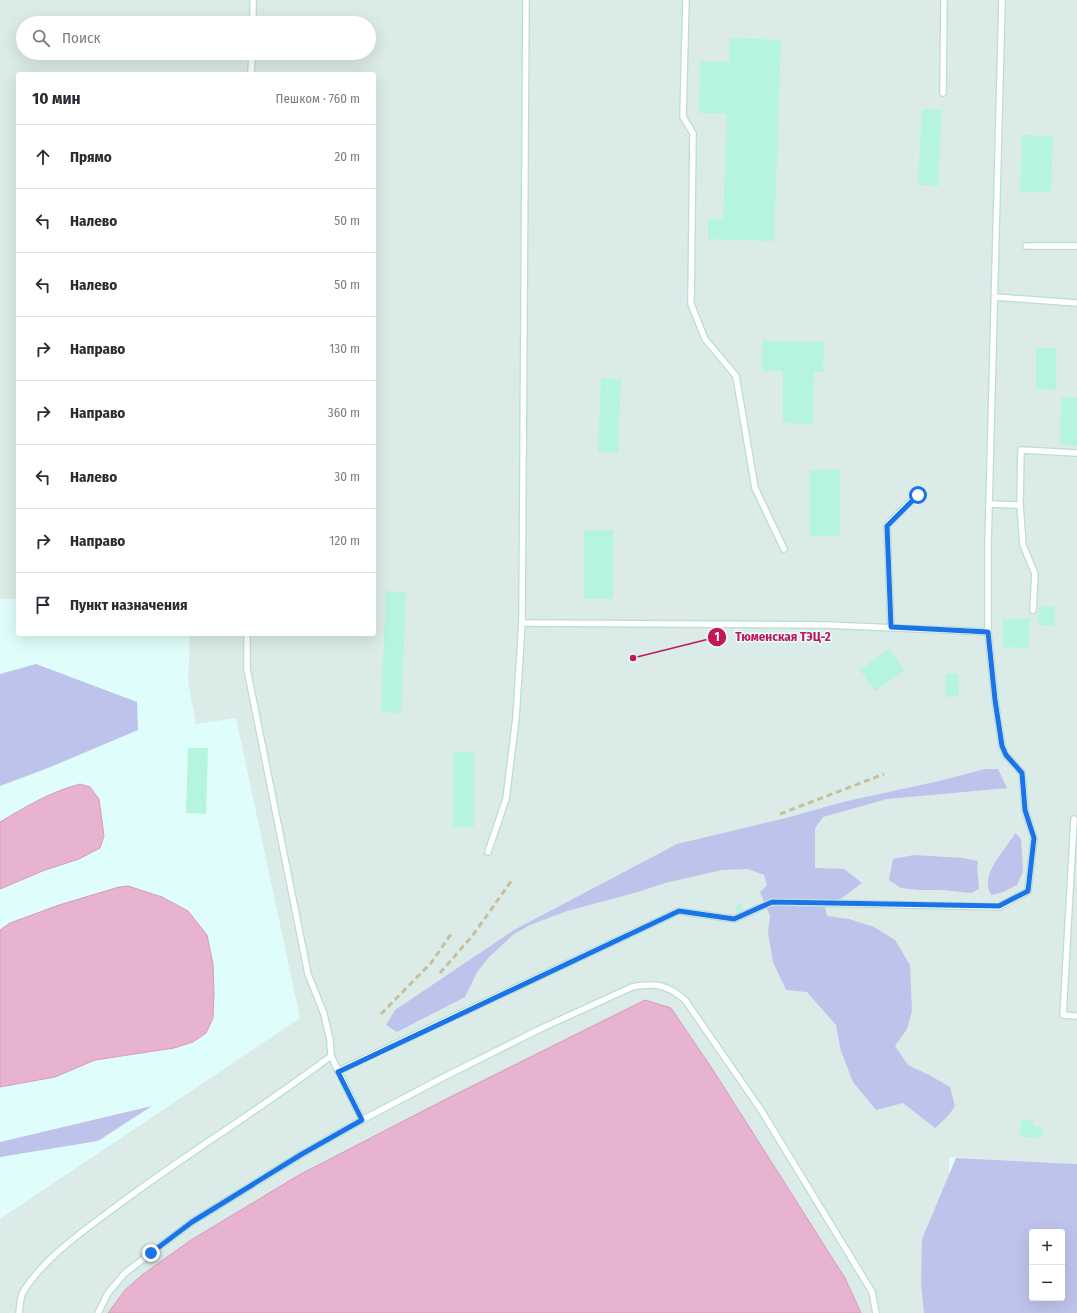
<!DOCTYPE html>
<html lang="ru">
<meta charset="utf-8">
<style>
:root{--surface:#fff;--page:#f7f7f7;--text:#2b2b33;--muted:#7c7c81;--line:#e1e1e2}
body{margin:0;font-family:"Fira Sans Condensed",sans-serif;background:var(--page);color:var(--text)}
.controls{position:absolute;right:12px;bottom:12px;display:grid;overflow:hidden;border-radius:4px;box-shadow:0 4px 16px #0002}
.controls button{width:36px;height:36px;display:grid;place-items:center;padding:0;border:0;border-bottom:1px solid var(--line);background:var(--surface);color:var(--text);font:20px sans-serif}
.stop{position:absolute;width:12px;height:12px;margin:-9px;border:3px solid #1a73e8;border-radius:50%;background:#fff}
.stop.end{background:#1a73e8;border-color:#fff;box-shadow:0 1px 4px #0008}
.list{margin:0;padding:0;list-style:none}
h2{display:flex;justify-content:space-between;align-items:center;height:52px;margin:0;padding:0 16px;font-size:17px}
h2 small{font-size:13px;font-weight:400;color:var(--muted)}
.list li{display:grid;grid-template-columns:26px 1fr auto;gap:12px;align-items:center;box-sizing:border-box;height:64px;padding:0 16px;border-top:1px solid var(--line)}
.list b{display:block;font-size:15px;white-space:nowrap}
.list em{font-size:13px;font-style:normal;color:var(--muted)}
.icon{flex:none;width:22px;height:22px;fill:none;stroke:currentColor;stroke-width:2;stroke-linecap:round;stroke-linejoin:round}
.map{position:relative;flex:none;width:1077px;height:1313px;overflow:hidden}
.search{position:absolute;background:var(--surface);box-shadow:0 4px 16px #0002;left:16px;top:16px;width:360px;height:44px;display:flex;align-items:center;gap:10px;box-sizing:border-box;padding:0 14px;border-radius:22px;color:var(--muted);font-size:15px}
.panel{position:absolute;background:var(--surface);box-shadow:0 4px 16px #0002;left:16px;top:72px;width:360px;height:564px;border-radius:4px}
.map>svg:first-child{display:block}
.industrial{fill:#dbebe7;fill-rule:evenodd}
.green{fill:#bdc3eb;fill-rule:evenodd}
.water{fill:#e7b3d1;stroke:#d999be}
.building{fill:#b5f4df}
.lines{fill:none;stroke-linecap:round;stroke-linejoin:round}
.service-casing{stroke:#b8ded5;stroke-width:8}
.service{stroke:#fff;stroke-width:5.5}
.rail{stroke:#c6be9e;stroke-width:3;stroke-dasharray:6 4;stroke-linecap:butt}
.route{stroke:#1a73e8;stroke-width:5}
.leader{fill:none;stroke:#c2185b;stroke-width:1.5}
.callout-dot{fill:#c2185b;stroke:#e6fffc;stroke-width:1.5}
.mark-label{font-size:12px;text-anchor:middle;font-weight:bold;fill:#fff}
.callout-label{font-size:13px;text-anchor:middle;font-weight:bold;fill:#c2185b;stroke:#e6fffc;stroke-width:3;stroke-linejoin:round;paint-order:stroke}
</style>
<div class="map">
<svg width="1077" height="1313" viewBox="0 0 1077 1313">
<rect width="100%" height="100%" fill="#dffdfa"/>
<path class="industrial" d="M 0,0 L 1077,0 L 1077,1164 L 949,1157 L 948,1313 L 0,1313 L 0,1219 L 300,1018 L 236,718 L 196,724 L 188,682 L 190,634 L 374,634 L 374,74 L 18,74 L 18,599 L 0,599 ZM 23,23 L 369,23 L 369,53 L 23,53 Z"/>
<g class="green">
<polygon points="36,664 137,702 138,730 48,768 0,786 0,674"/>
<polygon points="985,769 998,769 1007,788 887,799 823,817 815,828 815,868 844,869 862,883 842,898 825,906 827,916 849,919 874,927 895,940 910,965 912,1011 907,1029 895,1046 908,1065 931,1076 950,1087 955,1106 948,1116 935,1128 903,1103 876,1110 853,1082 841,1051 836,1025 807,992 786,990 773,962 768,933 770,916 760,892 767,885 764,875 748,869 722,870 665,883 638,892 567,911 530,925 514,934 489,957 477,972 465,997 397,1032 386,1025 395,1010 514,930 677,844 786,818 843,802 939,781"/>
<path d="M 1015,833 L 1021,839 L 1023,872 L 1017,885 L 1003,892 L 991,895 C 990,892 988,889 988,886 C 986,868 1007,848 1015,833 Z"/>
<polygon points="914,855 963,858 978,861 977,867 979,889 971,893 942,890 919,890 901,888 889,880 893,859"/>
<polygon points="152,1106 98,1141 0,1157 0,1142"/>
<path d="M 956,1158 L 1077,1164 L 1077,1313 L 924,1313 L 921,1283 L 922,1239 ZM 1032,1232 L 1062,1232 L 1062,1298 L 1032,1298 Z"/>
</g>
<g class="water">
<path d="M 80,784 L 90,787 L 99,799 L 104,836 L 100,848 L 79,859 L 45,870 L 0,889 L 0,822 C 27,806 50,792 80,784 Z"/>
<polygon points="128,886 162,897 188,911 207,935 213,964 214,993 213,1018 206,1033 193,1042 174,1048 95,1060 55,1077 0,1087 0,930 10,923 59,905 119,887"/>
<polygon points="645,1000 671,1008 713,1070 845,1278 861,1313 108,1313 125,1290 142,1275 191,1240 299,1175 452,1096"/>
</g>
<g class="building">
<polygon points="730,38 781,40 774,241 708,239 708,219 723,220 727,114 699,113 700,61 729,62"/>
<polygon points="922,109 942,110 938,186 918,185"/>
<polygon points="1022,135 1053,136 1051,193 1020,191"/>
<polygon points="762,341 824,342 823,372 814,372 813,424 783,423 783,371 762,371"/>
<polygon points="1036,348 1056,348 1056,390 1036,389"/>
<polygon points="601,378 621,379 618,453 598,452"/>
<polygon points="1061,397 1077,398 1077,446 1060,445"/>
<rect x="810" y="470" width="30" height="66"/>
<rect x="584" y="530" width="29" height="69"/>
<polygon points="386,591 406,592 401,713 381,712"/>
<polygon points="1039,606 1055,607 1054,626 1038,625"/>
<polygon points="1003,619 1030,619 1029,648 1002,647"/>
<polygon points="889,649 904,670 875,691 860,670"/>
<polygon points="958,673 959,696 946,697 945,674"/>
<polygon points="188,748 208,748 206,814 186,813"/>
<rect x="453" y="752" width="21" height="75"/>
<polygon points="741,903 743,910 737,912 735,906"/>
<polygon points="1021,1119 1033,1120 1033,1126 1042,1126 1042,1138 1020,1137"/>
</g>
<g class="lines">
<defs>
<g id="service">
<polyline points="686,0 683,117 693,133 691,304 705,339 736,376 755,488 784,549"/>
<polyline points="253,23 253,0"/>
<polyline points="251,74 252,53"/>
<polyline points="943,93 944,0"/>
<polyline points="1026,246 1077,246"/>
<polyline points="995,297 1077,303"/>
<polyline points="989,504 1020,505 1021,450 1077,453"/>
<polyline points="1020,505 1023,545 1035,574 1033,610"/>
<polyline points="522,623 827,625 988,632"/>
<polyline points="891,627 887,525 917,495"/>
<polyline points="1074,819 1063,1015 1077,1016"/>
<polyline points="488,852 506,799 516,718 522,623 526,0"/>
<polyline points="331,1056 362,1120"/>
<polyline points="338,1071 679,911 734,919 772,902 999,907 1028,891 1034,838 1025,810 1022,773 1006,755 1002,746 995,700 988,632 988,545 1002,0"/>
<path d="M 19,1313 C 20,1307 20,1298 23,1292 C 43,1259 83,1231 114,1208 C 184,1155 260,1110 331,1056 L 330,1040 L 324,1014 L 308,974 L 247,669 L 247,634"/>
<path d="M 98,1313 L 108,1293 L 125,1273 L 192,1222 L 302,1154 L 362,1120 L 442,1078 L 540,1029 L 632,987 C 655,983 667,984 685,1000 L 761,1110 L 872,1292 L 876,1313"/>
</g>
</defs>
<use href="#service" class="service-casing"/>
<use href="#service" class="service"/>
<g class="rail">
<polyline points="780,814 884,774"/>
<polyline points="440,973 473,935 512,880"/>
<polyline points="381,1014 431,963 451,934"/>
</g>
</g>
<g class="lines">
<polyline class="route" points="151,1253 192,1222 302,1154 362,1120 338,1072 679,911 734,919 772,902 999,906 1028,891 1034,838 1025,810 1022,773 1006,755 1002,746 995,700 988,632 891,627 887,526 918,495"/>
</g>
<path class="leader" d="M633 658L717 637"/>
<g class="callout-dot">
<circle cx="633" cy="658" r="4"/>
<circle cx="717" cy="637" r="10"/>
</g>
<g class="mark-label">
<text x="717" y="641">1</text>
</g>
<g class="callout-label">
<text x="783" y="641">Тюменская ТЭЦ-2</text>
</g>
</svg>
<div class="controls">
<button>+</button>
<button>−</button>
</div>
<div class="stop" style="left:918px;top:495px"></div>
<div class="stop end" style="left:151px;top:1253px"></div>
<div class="search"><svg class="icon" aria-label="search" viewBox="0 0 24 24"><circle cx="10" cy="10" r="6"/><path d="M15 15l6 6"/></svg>Поиск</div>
<section class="panel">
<h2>10 мин<small>Пешком · 760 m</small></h2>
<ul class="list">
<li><svg class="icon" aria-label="ahead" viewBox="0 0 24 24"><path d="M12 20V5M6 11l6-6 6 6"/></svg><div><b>Прямо</b></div><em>20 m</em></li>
<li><svg class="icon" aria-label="left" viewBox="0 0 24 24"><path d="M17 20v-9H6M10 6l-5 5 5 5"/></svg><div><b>Налево</b></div><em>50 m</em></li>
<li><svg class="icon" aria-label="left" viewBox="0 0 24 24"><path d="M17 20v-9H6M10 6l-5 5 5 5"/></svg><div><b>Налево</b></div><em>50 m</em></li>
<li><svg class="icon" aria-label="right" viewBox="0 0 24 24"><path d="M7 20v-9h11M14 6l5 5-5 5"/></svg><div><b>Направо</b></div><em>130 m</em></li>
<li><svg class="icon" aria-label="right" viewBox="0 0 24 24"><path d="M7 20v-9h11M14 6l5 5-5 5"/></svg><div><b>Направо</b></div><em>360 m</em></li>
<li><svg class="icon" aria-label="left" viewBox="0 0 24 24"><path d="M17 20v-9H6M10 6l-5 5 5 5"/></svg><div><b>Налево</b></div><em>30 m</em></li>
<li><svg class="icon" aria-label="right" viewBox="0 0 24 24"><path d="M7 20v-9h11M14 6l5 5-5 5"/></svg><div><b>Направо</b></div><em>120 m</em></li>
<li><svg class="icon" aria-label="arrive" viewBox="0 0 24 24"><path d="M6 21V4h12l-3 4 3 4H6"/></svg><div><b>Пункт назначения</b></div></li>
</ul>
</section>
</div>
